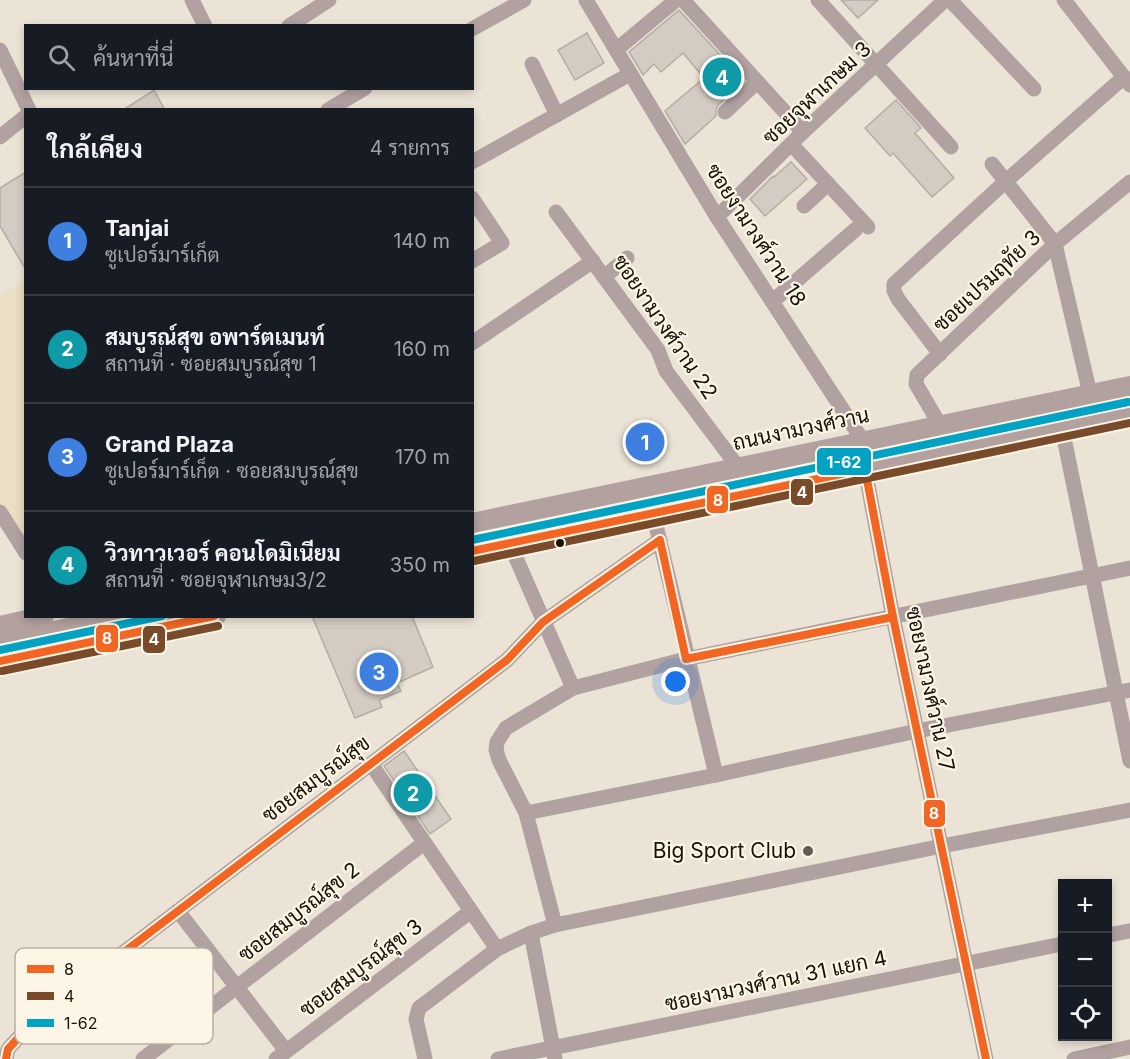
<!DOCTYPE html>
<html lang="th">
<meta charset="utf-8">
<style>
:root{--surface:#171b24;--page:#20242c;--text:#f1f3f6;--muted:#9ea1a6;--line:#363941;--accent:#1a73e8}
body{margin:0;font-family:Inter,Sarabun,sans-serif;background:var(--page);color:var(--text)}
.controls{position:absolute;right:18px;bottom:18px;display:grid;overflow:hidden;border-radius:0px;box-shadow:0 3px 9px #0003}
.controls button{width:54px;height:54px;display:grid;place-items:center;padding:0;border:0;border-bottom:2px solid var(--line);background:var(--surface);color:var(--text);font:30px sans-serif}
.you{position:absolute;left:676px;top:682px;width:21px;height:21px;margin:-15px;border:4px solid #fff;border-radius:50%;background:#1a73e8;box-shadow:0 0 0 9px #1a73e833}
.badge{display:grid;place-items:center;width:39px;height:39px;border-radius:50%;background:var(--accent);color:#fff;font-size:20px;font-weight:700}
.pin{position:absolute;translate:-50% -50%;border:3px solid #fff;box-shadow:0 2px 6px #0006}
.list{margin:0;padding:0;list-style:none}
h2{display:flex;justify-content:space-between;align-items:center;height:78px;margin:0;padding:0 24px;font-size:26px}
h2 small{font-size:20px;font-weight:400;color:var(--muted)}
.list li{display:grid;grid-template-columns:39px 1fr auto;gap:18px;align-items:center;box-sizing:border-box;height:108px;padding:0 24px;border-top:2px solid var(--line)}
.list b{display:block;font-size:22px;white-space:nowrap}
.list p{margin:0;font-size:20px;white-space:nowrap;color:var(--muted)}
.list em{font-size:20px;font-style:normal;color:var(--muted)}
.icon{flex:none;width:33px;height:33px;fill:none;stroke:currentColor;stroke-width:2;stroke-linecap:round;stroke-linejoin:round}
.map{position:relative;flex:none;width:1130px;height:1059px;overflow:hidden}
.search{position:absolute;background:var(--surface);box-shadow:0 3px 9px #0003;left:24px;top:24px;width:450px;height:66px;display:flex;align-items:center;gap:15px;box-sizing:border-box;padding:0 21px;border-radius:0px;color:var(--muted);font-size:22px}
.panel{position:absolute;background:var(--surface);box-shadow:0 3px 9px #0003;left:24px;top:108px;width:450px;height:510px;border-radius:0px}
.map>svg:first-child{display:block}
.built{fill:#eadec6}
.building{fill:#d4ccc3;stroke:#b5ada4;stroke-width:1.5}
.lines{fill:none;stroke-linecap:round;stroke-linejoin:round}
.minor{stroke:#b1a1a1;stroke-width:15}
.major{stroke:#b2a19f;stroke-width:20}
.bus-1-casing{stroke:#fdf5e5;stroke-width:12}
.bus-2-casing{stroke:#fdf5e5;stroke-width:12}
.bus-3-casing{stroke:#fdf5e5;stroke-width:12}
.bus-1{stroke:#f26522;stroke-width:8}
.bus-2{stroke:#7a4b2a;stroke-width:8}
.bus-3{stroke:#01a2c4;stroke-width:8}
.bus-dot{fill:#17130a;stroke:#fdf5e5;stroke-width:2}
.poi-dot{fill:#615c51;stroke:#fdf5e5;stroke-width:2}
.labels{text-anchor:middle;stroke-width:4.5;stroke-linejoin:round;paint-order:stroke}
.street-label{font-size:21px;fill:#17130a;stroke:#fdf5e5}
.poi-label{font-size:21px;fill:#17130a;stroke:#fdf5e5;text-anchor:end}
.key{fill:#fdf5e5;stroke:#b8b1a3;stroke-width:1.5}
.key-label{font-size:16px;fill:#17130a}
.line-badge{stroke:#fdf5e5;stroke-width:2}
.badge-label{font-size:16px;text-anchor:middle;font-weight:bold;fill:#fff}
</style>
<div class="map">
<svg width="1130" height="1059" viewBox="0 0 1130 1059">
<rect width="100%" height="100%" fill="#ebe4d6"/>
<polygon class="built" points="25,278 25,541 0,501 0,297"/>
<g class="building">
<polygon points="841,0 878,0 858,18"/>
<polygon points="679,10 744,81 718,105 716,110 716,116 685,144 665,111 704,78 683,53 661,72 654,64 643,75 629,52"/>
<polygon points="587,33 604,63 575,80 558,50"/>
<polygon points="154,90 165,110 123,110"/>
<polygon points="896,100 921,128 915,133 954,178 932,197 893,153 890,156 865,128"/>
<polygon points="791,162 807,179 765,216 750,199 773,176 774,177"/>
<polygon points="26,172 26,270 0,226 0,188"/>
<polygon points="312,616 412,616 433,667 397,683 401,691 379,700 382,707 355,718"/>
<polygon points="404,751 451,819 430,834 384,766"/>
</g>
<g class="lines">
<g class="minor">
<polyline points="192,0 205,26"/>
<polyline points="586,0 717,217 863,441"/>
<polyline points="683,0 803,132"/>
<polyline points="818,0 951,147"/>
<polyline points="950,0 1034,89"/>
<polyline points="1064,0 1130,85"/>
<polyline points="289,26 329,0"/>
<polyline points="472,29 524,0"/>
<polyline points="0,50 29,110"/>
<polyline points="616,50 676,0"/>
<polyline points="532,64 557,115"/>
<polyline points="328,110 365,88"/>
<polyline points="725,112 757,82"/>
<polyline points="0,137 26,116"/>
<polyline points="792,145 868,227"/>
<polyline points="472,162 630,74"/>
<polyline points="992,164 1055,244 1090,394"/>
<polyline points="472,198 502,243 472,261"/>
<polyline points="804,206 828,184"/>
<polyline points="556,212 658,350 666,371 738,467"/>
<polyline points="717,217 803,132 945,0"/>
<polyline points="604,277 627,258"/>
<polyline points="773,301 856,229"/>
<polyline points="472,343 593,261"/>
<polyline points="940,354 898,299 894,291 894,284 1006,181 1124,77"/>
<polyline points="940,425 916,384 917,375 1055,244 1130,182"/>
<polyline points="1062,428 1130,761"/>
<polyline points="865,469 893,617 986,1059"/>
<polyline points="0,512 26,553"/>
<polyline points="653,513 716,775"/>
<polyline points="509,542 573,688"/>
<polyline points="371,764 497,949"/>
<polyline points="526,813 716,775 917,731 1130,690"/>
<polyline points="178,911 286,1051"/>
<polyline points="555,925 526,813 499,760 496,750 497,742 506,728 573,688 686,659 1130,568"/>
<polyline points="531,933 555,1059"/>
<polyline points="1108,935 1130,931"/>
<polyline points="6,1059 8,1049 35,1020 507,660 543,622 660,540"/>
<polyline points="143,1059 424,843"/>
<polyline points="276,1059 471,911"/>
<polyline points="425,1059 416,1019 419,1008 497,949 531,933 555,925 942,846 1130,810"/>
<polyline points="498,1059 1062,944"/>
<polyline points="1074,1059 1130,1047"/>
</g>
<g class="major">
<polyline points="472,523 1130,386"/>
<polyline points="472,551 1130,412"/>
<polyline points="0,626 44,616"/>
<polyline points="0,643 123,616"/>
<polyline points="0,661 216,616"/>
</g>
<defs>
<g id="bus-1">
<polyline points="472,551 865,469 893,617 986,1059"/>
<polyline points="0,661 214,616"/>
<polyline points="6,1059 8,1049 35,1020 507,660 543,622 660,540 686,659 893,617"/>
</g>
<g id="bus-2">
<polyline points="474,561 1130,423"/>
<polyline points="2,671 218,626"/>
</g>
<g id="bus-3">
<polyline points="472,540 1128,402"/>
<polyline points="0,650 162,616"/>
</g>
</defs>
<use href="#bus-1" class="bus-1-casing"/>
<use href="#bus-2" class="bus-2-casing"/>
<use href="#bus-3" class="bus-3-casing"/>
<use href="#bus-1" class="bus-1"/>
<use href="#bus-2" class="bus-2"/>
<use href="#bus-3" class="bus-3"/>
</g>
<circle class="bus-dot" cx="560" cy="543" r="5"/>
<circle class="poi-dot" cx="808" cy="851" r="6"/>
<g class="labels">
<g class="street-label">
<text transform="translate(817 93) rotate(-43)" y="7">ซอยจุฬาเกษม 3</text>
<text transform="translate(756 235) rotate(57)" y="7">ซอยงามวงศ์วาน 18</text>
<text transform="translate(987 281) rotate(-43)" y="7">ซอยเปรมฤทัย 3</text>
<text transform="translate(665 327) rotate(56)" y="7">ซอยงามวงศ์วาน 22</text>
<text transform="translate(801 429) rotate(-12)" y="7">ถนนงามวงศ์วาน</text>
<text transform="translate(930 689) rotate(78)" y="7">ซอยงามวงศ์วาน 27</text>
<text transform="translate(316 779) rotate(-37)" y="7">ซอยสมบูรณ์สุข</text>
<text transform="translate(299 912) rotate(-38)" y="7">ซอยสมบูรณ์สุข 2</text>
<text transform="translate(361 968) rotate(-37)" y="7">ซอยสมบูรณ์สุข 3</text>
<text transform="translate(776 981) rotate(-12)" y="7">ซอยงามวงศ์วาน 31 แยก 4</text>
</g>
<g class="poi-label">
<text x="796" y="858">Big Sport Club</text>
</g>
</g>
<rect x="15" y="948" width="198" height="96" rx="9" class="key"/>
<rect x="27" y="965" width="27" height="8" fill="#f26522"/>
<rect x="27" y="992" width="27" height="8" fill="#7a4b2a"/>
<rect x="27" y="1019" width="27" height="8" fill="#01a2c4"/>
<g class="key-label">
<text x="64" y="975">8</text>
<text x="64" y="1002">4</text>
<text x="64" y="1029">1-62</text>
</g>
<g class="line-badge">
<rect x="816" y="447" width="56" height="29" rx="6" fill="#01a2c4"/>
<rect x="790" y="478" width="24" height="28" rx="6" fill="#7a4b2a"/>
<rect x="706" y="485" width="23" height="29" rx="6" fill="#f26522"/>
<rect x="95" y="624" width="24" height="29" rx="6" fill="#f26522"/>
<rect x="142" y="625" width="24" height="29" rx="6" fill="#7a4b2a"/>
<rect x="923" y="799" width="23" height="29" rx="6" fill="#f26522"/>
</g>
<g class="badge-label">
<text x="844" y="468">1-62</text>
<text x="802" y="498">4</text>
<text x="718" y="506">8</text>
<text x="107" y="644">8</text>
<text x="154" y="645">4</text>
<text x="934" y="819">8</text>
</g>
</svg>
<div class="controls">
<button>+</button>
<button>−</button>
<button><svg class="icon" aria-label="locate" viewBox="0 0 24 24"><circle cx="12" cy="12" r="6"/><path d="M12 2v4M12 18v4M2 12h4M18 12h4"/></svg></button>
</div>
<div class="you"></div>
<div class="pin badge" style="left:645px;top:442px;background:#3f7fe0">1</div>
<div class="pin badge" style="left:413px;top:793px;background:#0f9aa8">2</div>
<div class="pin badge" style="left:379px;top:672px;background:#3f7fe0">3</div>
<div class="pin badge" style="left:722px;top:77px;background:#0f9aa8">4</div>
<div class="search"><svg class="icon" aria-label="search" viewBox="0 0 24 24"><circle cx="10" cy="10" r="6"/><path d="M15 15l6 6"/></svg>ค้นหาที่นี่</div>
<section class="panel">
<h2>ใกล้เคียง<small>4 รายการ</small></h2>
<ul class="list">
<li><span class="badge" style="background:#3f7fe0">1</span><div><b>Tanjai</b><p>ซูเปอร์มาร์เก็ต</p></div><em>140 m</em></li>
<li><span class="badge" style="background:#0f9aa8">2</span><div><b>สมบูรณ์สุข อพาร์ตเมนท์</b><p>สถานที่ · ซอยสมบูรณ์สุข 1</p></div><em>160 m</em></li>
<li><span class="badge" style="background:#3f7fe0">3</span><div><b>Grand Plaza</b><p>ซูเปอร์มาร์เก็ต · ซอยสมบูรณ์สุข</p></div><em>170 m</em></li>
<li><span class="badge" style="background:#0f9aa8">4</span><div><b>วิวทาวเวอร์ คอนโดมิเนียม</b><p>สถานที่ · ซอยจุฬาเกษม3/2</p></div><em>350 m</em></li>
</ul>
</section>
</div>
